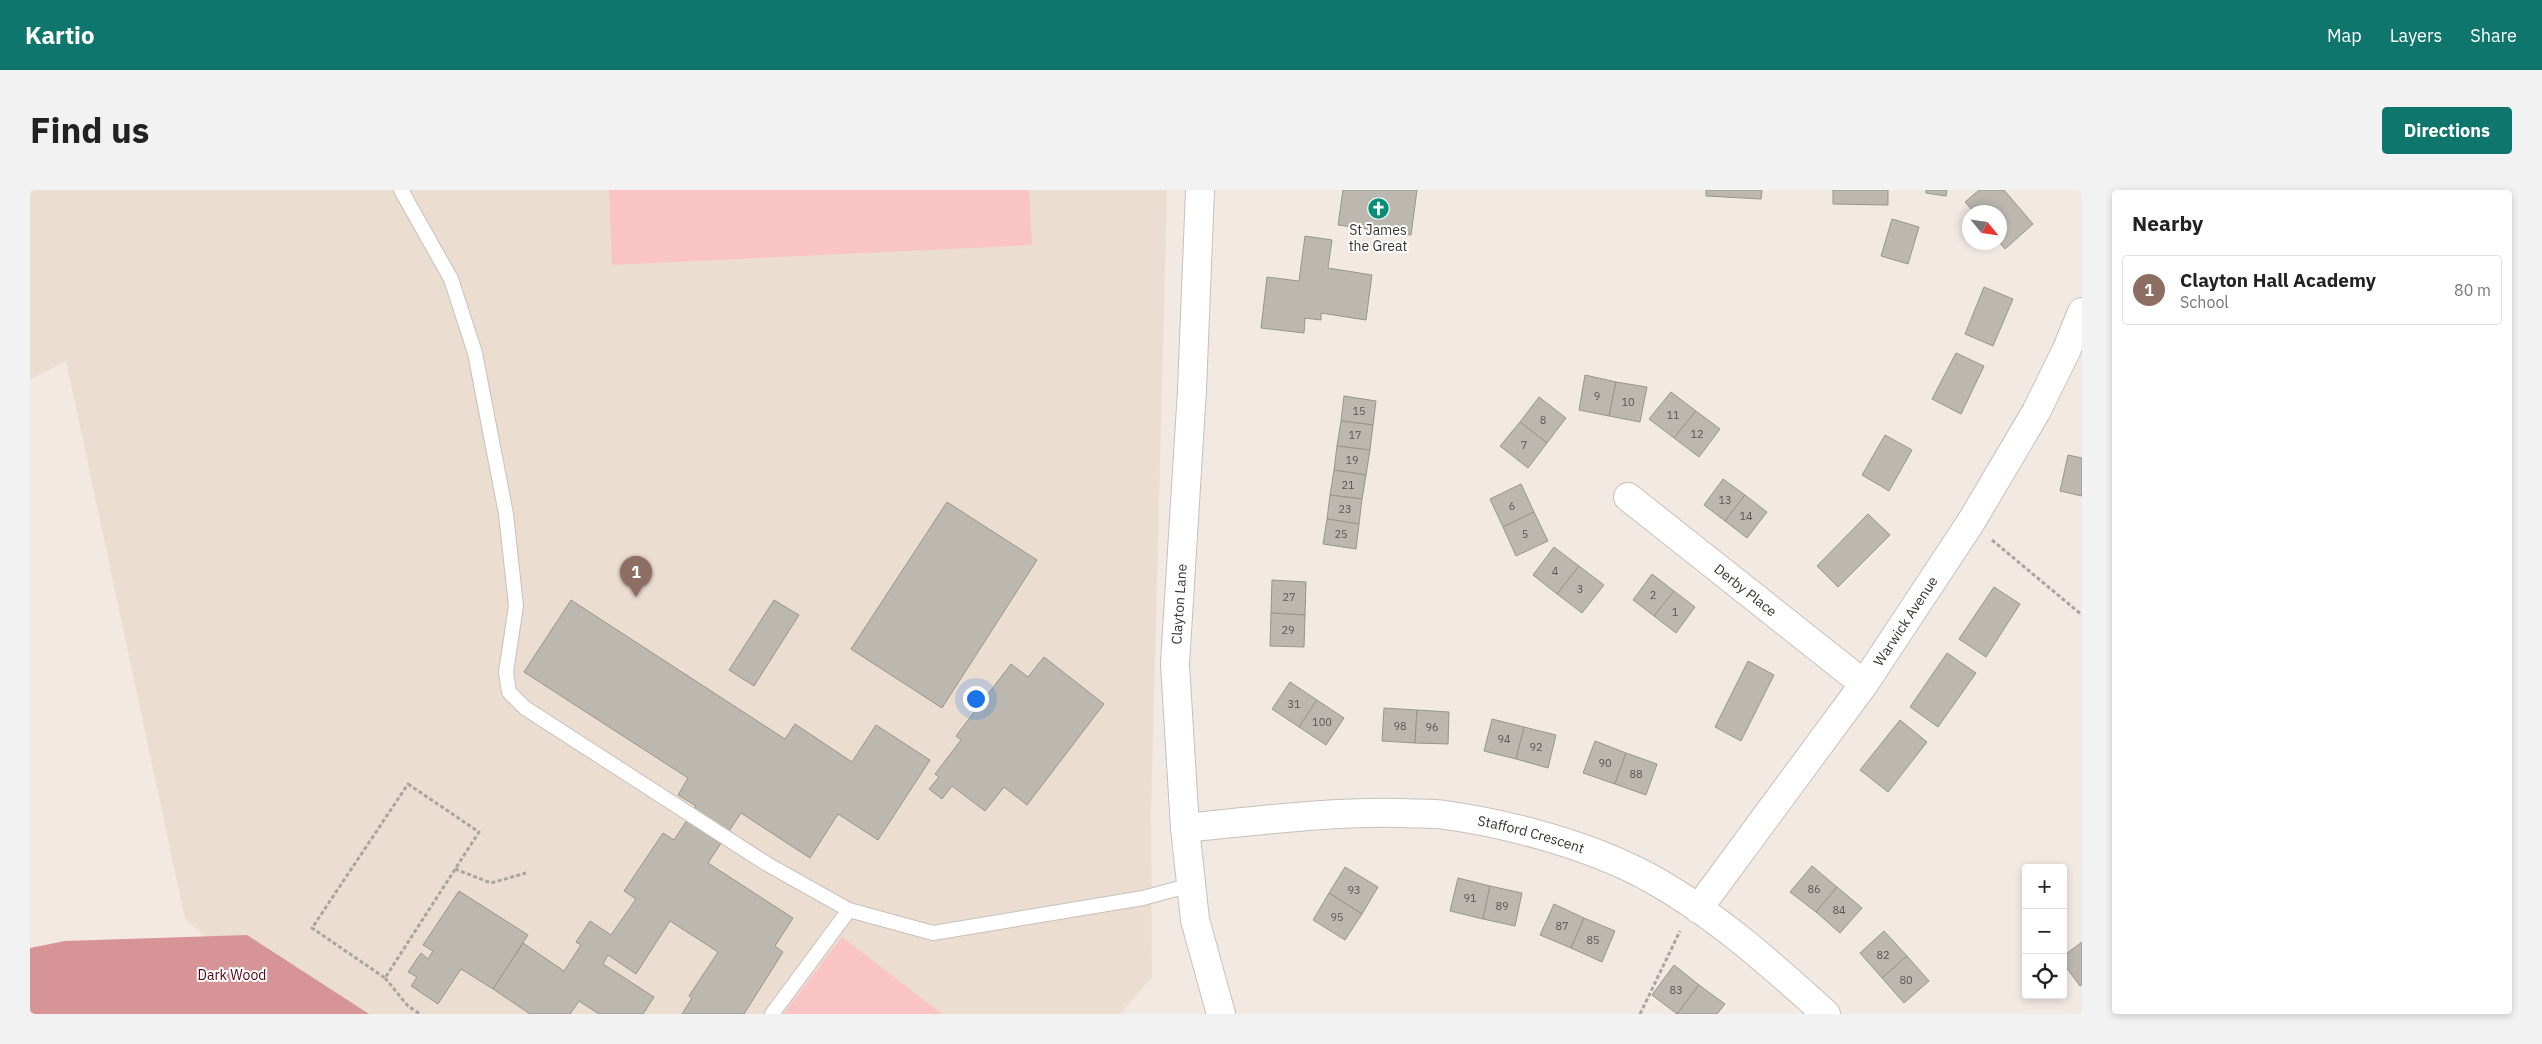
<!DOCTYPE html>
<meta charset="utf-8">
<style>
:root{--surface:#fff;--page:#f2f2f2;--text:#222;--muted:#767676;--line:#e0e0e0;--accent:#0f766e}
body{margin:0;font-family:"IBM Plex Sans",sans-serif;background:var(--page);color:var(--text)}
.controls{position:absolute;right:15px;bottom:15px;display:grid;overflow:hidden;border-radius:5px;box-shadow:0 2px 8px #0003}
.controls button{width:45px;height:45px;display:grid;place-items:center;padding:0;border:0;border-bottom:1px solid var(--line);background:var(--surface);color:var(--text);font:25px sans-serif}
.compass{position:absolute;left:1932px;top:15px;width:45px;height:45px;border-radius:50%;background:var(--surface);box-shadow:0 2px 8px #0003;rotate:119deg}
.you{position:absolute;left:945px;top:508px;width:18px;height:18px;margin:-12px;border:4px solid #fff;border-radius:50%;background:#1a73e8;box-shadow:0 0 0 8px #1a73e833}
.badge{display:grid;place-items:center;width:32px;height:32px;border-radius:50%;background:var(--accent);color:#fff;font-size:16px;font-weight:700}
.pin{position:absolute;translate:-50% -41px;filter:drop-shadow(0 1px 2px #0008)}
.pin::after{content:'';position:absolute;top:26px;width:18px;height:15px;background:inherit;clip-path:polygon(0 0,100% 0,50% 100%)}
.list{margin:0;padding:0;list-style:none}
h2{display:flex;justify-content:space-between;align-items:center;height:65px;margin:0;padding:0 20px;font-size:21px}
h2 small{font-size:16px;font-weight:400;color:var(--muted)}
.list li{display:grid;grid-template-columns:32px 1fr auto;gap:15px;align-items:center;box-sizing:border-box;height:70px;margin:0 10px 10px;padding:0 10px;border:1px solid var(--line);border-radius:5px}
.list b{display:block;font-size:19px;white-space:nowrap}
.list p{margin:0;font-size:16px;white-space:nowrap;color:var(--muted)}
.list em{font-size:16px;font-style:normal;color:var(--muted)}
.icon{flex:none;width:28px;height:28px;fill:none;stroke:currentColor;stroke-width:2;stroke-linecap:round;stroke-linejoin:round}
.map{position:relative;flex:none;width:2052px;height:824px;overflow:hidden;border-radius:5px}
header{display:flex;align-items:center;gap:30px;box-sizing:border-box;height:70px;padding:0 25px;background:var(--accent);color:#fff}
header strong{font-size:24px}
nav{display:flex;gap:28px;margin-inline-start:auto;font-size:18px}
.intro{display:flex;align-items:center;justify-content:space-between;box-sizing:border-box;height:120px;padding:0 30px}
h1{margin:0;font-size:35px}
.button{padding:12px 22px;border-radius:5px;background:var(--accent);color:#fff;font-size:18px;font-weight:700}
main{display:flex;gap:30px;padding:0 30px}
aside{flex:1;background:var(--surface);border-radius:5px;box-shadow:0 2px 8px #0003}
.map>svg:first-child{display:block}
.built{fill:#ecddd1}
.green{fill:#fac3c4}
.forest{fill:#d69496}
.building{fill:#bcb8af;stroke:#99958c}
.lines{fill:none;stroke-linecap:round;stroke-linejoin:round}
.service-casing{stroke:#c8c0b9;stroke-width:16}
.minor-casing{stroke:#c8c0b9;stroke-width:30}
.path{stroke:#aaa39e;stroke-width:3;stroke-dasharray:4 2.5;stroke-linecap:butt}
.service{stroke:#fff;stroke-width:14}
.minor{stroke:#fff;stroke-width:28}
.labels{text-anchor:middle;stroke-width:4;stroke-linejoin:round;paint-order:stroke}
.number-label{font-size:11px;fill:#595551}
.poi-label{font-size:14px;fill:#383432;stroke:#fff}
.street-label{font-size:14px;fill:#383432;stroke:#fff}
.park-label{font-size:14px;fill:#540416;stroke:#fff}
</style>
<header>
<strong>Kartio</strong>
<nav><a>Map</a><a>Layers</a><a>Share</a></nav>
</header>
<div class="intro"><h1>Find us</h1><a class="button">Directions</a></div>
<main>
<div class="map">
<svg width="2052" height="824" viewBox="0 0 2052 824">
<rect width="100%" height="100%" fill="#f2e9e2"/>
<polygon class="built" points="0,0 1137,0 1121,624 1122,787 1090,824 264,824 155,729 36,171 0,190"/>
<g class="green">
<polygon points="579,0 999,0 1002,55 582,75"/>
<polygon points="812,747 912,824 753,824"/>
</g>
<polygon class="forest" points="217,745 339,824 0,824 0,758 35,751"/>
<g class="building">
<polygon points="1313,0 1387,0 1381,45 1308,35"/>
<polygon points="1676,0 1732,0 1731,9 1676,6"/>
<polygon points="1803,0 1858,0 1858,15 1803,14"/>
<polygon points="1896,0 1917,0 1916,6 1896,3"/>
<polygon points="1949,0 1974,0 2003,34 1975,59 1969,52 1970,22 1944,22 1935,12"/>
<polygon points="1862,29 1889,37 1878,74 1851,66"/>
<polygon points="1275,46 1302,50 1298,78 1342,85 1336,130 1291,123 1291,130 1275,128 1274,143 1231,138 1237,87 1269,91"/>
<polygon points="1954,97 1983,109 1963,156 1935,144"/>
<polygon points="1926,163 1954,176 1931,224 1902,209"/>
<polygon points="1555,185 1586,192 1579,226 1549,220"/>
<polygon points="1586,192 1617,197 1610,232 1579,226"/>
<polygon points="1641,202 1666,221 1644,248 1619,229"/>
<polygon points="1314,206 1346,211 1343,235 1311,231"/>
<polygon points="1509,207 1536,228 1517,253 1490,232"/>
<polygon points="1666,221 1690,239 1669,267 1644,248"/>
<polygon points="1311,231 1343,235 1340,260 1307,256"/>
<polygon points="1490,232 1517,253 1498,278 1470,256"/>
<polygon points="1855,245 1882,260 1859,301 1832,285"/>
<polygon points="1307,256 1340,260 1336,285 1304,280"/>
<polygon points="2038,265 2052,268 2052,306 2030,301"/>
<polygon points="1304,280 1336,285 1332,309 1300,305"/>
<polygon points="1693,289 1715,305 1695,331 1674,315"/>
<polygon points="1491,294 1504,322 1473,337 1460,309"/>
<polygon points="1300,305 1332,309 1329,334 1297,329"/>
<polygon points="1715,305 1737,322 1717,348 1695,331"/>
<polygon points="917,312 1007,370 912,518 821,459"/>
<polygon points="1504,322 1518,351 1486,366 1473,337"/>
<polygon points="1838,324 1860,345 1808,397 1787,376"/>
<polygon points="1297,329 1329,334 1326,359 1293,354"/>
<polygon points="1524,357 1549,376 1527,404 1503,385"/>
<polygon points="1549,376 1574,395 1552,423 1527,404"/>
<polygon points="1622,384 1644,401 1624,426 1603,410"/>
<polygon points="1242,390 1276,392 1275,425 1241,423"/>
<polygon points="1964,397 1990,414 1956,467 1929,449"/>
<polygon points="1644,401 1665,417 1646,443 1624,426"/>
<polygon points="541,410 755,549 765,534 822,572 846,535 900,570 848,650 808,624 780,668 711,623 678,673 763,728 745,756 753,762 714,824 652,824 662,808 659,806 688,762 640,731 606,784 578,765 573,774 624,807 613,824 569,824 549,811 540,824 500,824 463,799 493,753 534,781 551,755 546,752 560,731 581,745 606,709 594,701 633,643 644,650 666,616 648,605 658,588 494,482"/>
<polygon points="744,410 769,425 724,496 699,480"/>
<polygon points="1241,423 1275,425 1274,457 1240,456"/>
<polygon points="1917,463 1946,483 1908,537 1880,517"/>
<polygon points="1014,467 1074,514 997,615 974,597 955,621 922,596 912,609 899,599 909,587 905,584 931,550 926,546 981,474 998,487"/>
<polygon points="1718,471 1744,485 1711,551 1685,537"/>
<polygon points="1260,492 1287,510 1269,537 1242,519"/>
<polygon points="1287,510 1314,528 1296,555 1269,537"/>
<polygon points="1354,518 1387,520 1385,553 1352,551"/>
<polygon points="1387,520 1419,522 1418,554 1385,553"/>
<polygon points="1462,529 1494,537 1486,569 1454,561"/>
<polygon points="1870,530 1897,552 1858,602 1830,580"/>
<polygon points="1494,537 1526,545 1518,578 1486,569"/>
<polygon points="1565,551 1596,563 1585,594 1553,583"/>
<polygon points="1596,563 1627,574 1616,605 1585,594"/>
<polygon points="1782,676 1807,697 1786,722 1760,702"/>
<polygon points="1315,677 1348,697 1332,724 1299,703"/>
<polygon points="1428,688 1460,696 1453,729 1420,721"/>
<polygon points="1460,696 1492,703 1485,736 1453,729"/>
<polygon points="1807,697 1832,718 1810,743 1786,722"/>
<polygon points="429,701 498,745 463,799 431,779 408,814 381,796 387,787 378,782 391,763 398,769 403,761 393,755"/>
<polygon points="1299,703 1332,724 1315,750 1283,730"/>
<polygon points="1524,714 1554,728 1541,758 1510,745"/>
<polygon points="1554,728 1585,741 1572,772 1541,758"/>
<polygon points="1854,741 1877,766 1852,788 1830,763"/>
<polygon points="2052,752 2052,795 2050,796 2033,773 2033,766"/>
<polygon points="1877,766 1899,791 1874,813 1852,788"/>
<polygon points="1644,775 1669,795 1647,824 1622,805"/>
<polygon points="1669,795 1695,814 1687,824 1647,824"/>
</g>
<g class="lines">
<defs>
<g id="service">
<polyline points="371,0 421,89 445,163 476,324 486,416 476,482 479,502 495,518 737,674 819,720 903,743 1113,708 1161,695"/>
<polyline points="742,824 819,720"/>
</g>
<g id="minor">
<polyline points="1170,0 1162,200 1145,474 1155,638 1165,730 1191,824"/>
<path id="s1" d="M 1598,307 L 1834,494"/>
<path id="s2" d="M 1155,638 C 1227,631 1300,621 1373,623 C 1387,624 1401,623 1415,625 C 1480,634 1562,656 1620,688 C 1685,724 1741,774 1796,824"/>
<path id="s3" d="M 1668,719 L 1834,494 L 1941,332 L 2006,222 L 2037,159 L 2052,122"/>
</g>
</defs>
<use href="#service" class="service-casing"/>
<use href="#minor" class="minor-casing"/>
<g class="path">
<polyline points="1962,350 2052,425"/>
<polygon points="378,594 449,642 355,788 282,738"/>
<polyline points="425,679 461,693 496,683"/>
<polyline points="355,788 378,816 390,824"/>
<polyline points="1610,824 1650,741"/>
</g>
<use href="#service" class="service"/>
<use href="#minor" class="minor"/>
</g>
<defs>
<symbol id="church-disc" viewBox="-11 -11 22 22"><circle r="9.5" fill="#078e76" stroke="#fff"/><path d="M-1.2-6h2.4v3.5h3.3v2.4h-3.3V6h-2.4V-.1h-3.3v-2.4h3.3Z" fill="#fff"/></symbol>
</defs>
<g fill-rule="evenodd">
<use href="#church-disc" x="1336" y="6" width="25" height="25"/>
</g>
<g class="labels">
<g class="number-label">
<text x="1567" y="210">9</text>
<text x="1598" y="216">10</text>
<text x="1329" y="225">15</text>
<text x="1643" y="229">11</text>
<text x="1513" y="234">8</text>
<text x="1667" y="248">12</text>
<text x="1325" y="249">17</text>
<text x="1494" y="259">7</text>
<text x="1322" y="274">19</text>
<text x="1318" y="299">21</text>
<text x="1695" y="314">13</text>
<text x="1482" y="320">6</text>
<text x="1315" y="323">23</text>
<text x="1716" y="330">14</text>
<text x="1311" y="348">25</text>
<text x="1495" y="348">5</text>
<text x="1525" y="385">4</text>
<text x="1550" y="403">3</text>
<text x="1623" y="409">2</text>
<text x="1259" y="411">27</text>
<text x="1645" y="426">1</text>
<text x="1258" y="444">29</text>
<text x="1264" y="518">31</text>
<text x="1292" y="536">100</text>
<text x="1370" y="540">98</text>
<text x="1402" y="541">96</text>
<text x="1474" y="553">94</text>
<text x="1506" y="561">92</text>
<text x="1575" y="577">90</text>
<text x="1606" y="588">88</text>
<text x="1784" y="703">86</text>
<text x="1324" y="704">93</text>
<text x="1440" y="712">91</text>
<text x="1472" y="720">89</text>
<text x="1809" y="724">84</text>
<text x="1307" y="731">95</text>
<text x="1532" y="740">87</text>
<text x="1563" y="754">85</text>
<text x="1853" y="769">82</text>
<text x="1876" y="794">80</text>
<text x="1646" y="804">83</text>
</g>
<g class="poi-label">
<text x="1348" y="45">St James<tspan x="1348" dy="16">the Great</tspan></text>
</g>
<g class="street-label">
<text dy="5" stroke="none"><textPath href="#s1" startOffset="150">Derby Place</textPath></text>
<text transform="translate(1149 414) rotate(-86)" y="5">Clayton Lane</text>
<text dy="5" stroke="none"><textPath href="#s3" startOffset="355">Warwick Avenue</textPath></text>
<text dy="5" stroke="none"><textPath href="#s2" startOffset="349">Stafford Crescent</textPath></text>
</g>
<g class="park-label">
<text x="202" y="790">Dark Wood</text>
</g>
</g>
</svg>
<div class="controls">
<button>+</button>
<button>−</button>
<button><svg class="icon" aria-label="locate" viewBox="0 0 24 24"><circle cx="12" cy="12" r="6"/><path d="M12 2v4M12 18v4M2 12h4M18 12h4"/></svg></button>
</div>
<svg class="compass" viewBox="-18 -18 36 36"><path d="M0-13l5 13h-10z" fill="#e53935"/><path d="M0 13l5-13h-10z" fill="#767676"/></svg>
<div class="you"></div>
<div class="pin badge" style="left:606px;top:407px;background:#8d6e63">1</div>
</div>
<aside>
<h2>Nearby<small></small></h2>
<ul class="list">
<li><span class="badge" style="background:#8d6e63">1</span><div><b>Clayton Hall Academy</b><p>School</p></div><em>80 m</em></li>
</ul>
</aside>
</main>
